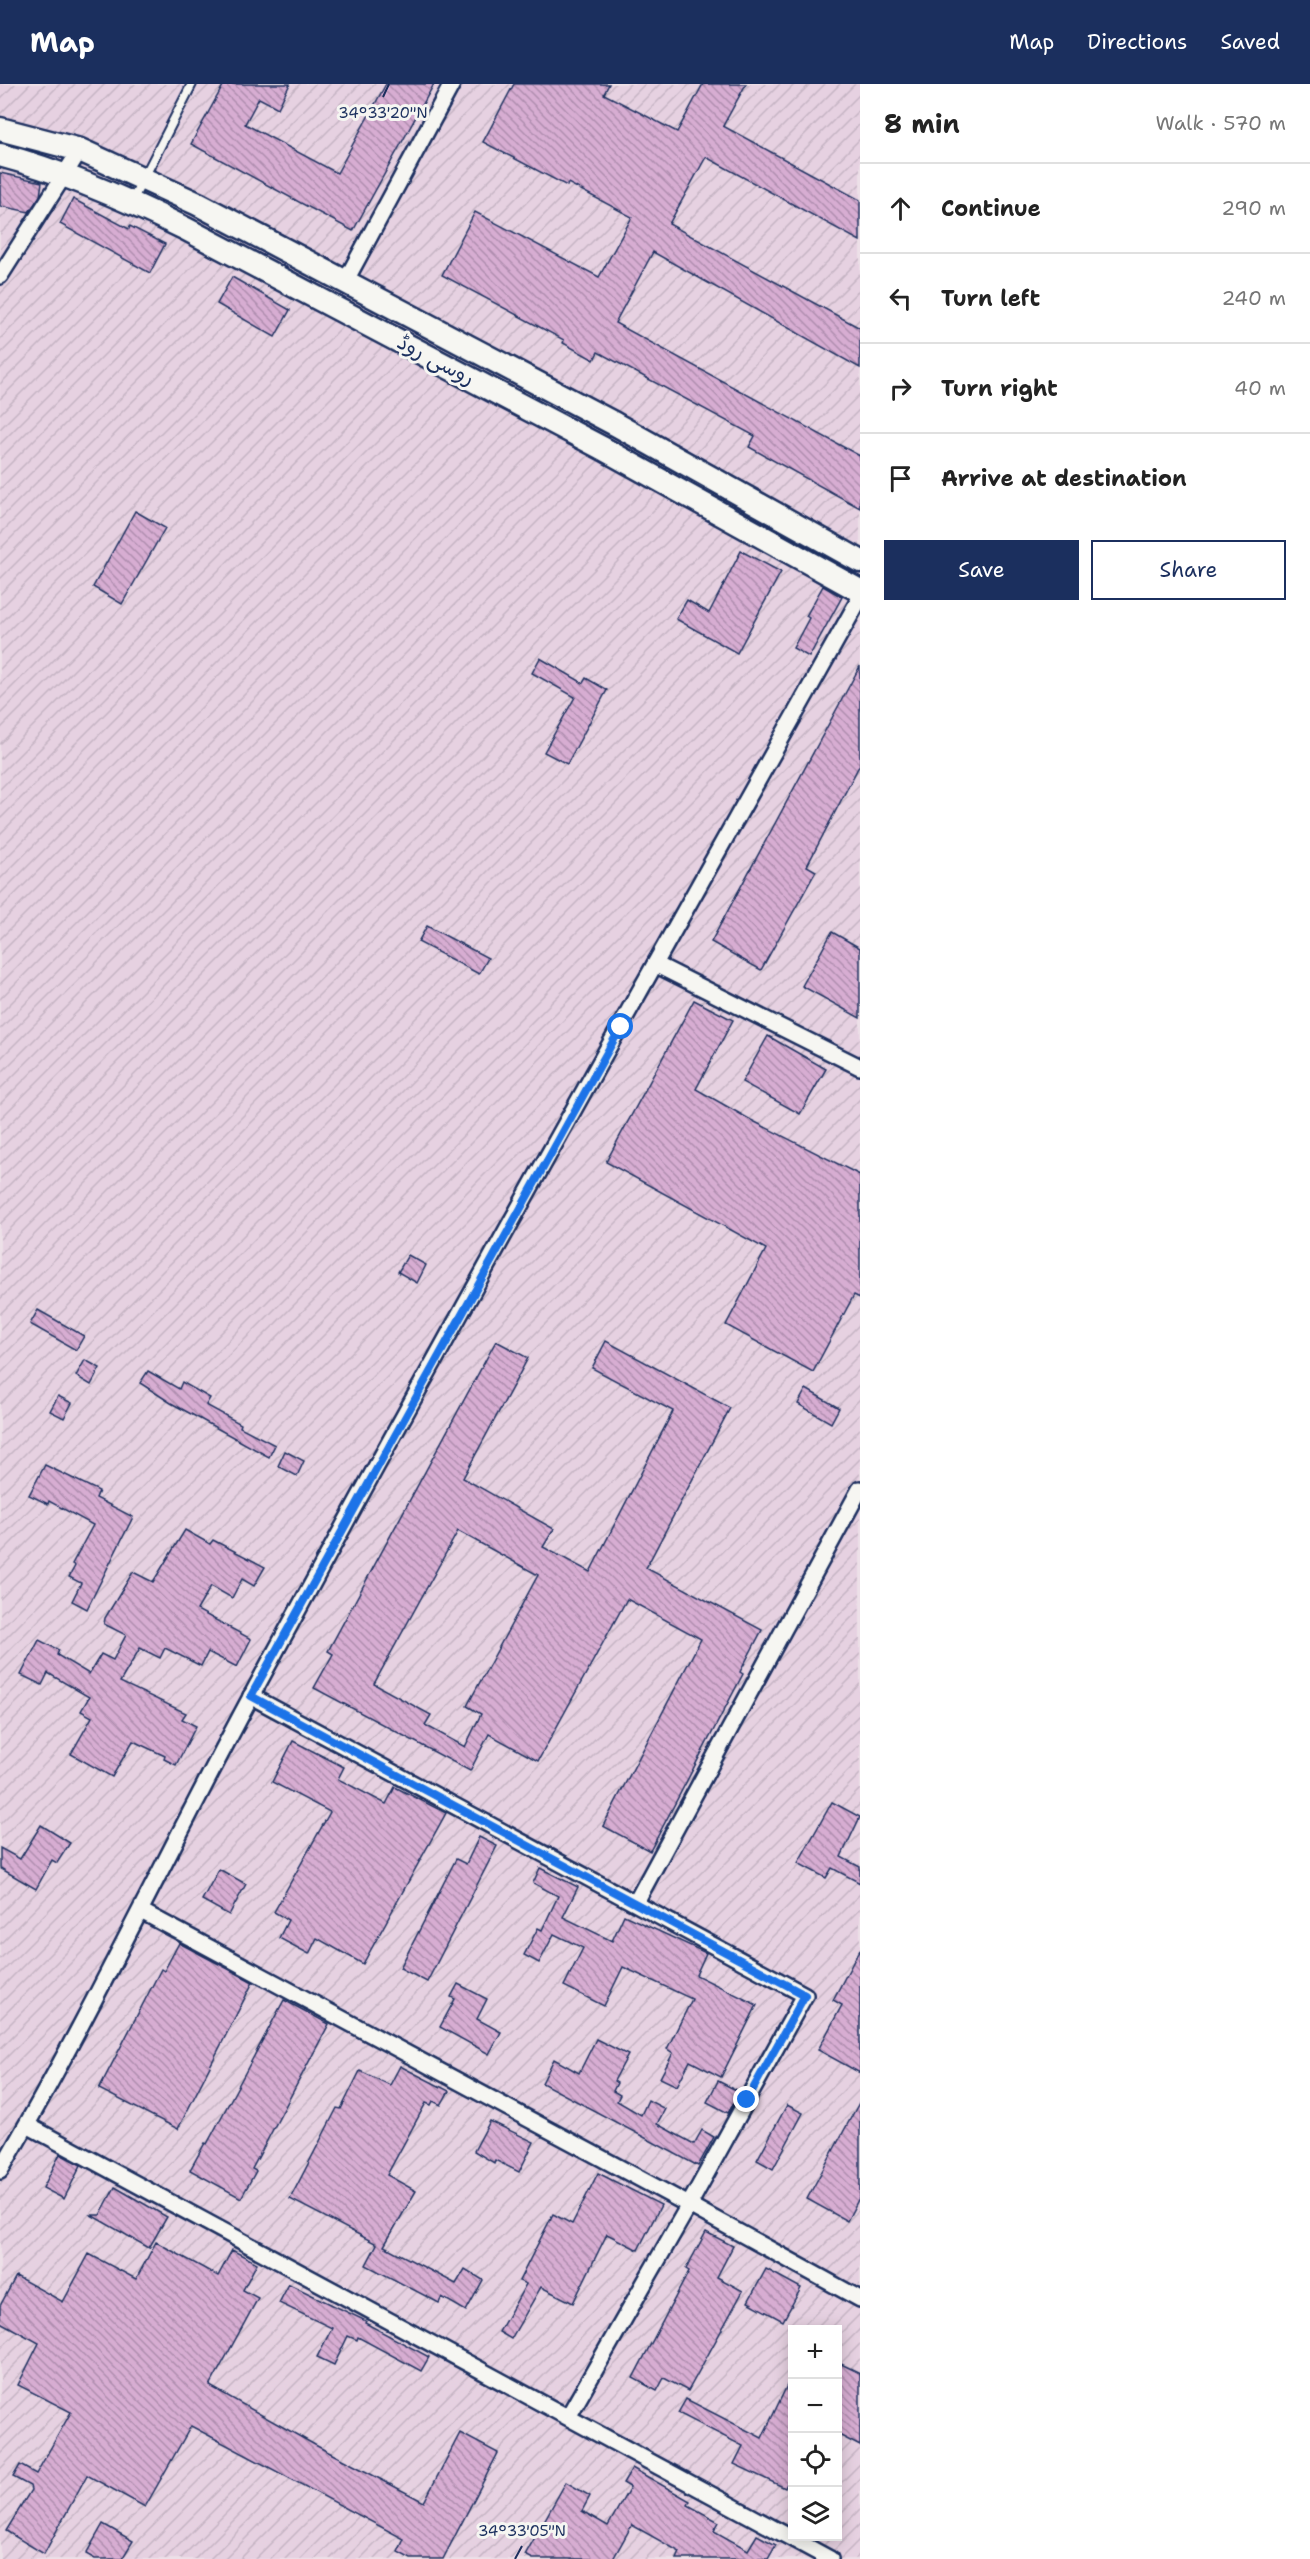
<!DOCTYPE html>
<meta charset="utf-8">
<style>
:root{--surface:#fff;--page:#f6f6f6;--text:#222;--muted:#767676;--line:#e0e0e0;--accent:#1b2f5e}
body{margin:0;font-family:"Shantell Sans","Playpen Sans Arabic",sans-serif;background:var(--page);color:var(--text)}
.controls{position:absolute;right:18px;bottom:18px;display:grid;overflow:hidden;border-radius:0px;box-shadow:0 3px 15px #0003}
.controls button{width:54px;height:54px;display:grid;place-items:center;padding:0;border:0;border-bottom:2px solid var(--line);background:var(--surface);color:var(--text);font:30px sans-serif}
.stop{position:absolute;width:18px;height:18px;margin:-14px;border:4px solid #1a73e8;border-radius:50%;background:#fff}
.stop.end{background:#1a73e8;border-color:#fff;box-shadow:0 2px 6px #0008}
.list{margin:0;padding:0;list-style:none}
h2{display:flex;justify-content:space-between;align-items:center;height:78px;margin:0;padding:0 24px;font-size:26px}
h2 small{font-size:20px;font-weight:400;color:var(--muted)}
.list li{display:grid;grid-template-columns:39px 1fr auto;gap:18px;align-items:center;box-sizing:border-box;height:90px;padding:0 24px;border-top:2px solid var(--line)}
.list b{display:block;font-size:22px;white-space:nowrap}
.list em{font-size:20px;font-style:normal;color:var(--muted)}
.actions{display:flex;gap:12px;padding:18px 24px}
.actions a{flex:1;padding:14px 0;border:2px solid var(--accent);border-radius:0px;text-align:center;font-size:21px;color:var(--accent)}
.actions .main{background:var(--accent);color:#fff}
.icon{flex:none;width:33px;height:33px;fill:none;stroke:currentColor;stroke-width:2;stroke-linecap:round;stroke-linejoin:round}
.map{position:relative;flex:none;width:860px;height:2475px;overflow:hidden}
header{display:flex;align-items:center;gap:36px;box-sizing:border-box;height:84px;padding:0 30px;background:var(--accent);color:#fff}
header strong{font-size:28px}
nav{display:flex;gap:33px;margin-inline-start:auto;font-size:21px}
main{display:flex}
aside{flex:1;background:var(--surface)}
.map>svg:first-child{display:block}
.industrial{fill:url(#industrial-furrows);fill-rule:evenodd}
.building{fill:url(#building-back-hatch);stroke:#1b2f5e;stroke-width:1.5;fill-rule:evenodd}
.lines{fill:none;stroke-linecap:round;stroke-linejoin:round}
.service-casing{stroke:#1b2f5e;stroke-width:12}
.minor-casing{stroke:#1b2f5e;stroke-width:20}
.secondary-casing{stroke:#1b2f5e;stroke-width:27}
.service{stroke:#f6f6f2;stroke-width:8}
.minor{stroke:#f6f6f2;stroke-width:15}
.secondary{stroke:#f6f6f2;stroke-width:22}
.route{stroke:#1a73e8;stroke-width:8}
.ticks{fill:none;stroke:#1b2f5e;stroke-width:2}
.labels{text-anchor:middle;stroke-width:6;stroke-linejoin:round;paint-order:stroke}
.street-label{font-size:21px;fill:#1b2f5e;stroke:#f6f6f2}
.ticks-label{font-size:15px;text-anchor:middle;fill:#1b2f5e;stroke:#f6f6f2;stroke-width:6;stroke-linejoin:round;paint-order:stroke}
</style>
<header>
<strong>Map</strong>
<nav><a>Map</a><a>Directions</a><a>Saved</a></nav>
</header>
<main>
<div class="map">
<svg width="860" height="2475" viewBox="0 0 860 2475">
<defs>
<pattern id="industrial-furrows" width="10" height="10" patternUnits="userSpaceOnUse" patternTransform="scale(1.5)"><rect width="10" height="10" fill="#e6d1e1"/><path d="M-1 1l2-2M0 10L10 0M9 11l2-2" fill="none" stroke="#c5b4c3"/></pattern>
<pattern id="building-back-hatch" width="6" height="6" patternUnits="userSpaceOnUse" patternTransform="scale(1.5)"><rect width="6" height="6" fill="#d7add2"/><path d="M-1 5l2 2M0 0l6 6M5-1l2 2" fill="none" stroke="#ae8dae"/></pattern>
</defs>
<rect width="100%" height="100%" fill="#ede0e8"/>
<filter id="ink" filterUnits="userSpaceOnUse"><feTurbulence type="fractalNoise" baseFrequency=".0167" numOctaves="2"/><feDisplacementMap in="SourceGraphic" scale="12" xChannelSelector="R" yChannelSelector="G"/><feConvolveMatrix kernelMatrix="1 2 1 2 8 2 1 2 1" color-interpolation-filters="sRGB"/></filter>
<g filter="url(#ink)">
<path class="industrial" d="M 0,0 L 860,0 L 860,2475 L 0,2475 ZM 792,2246 L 838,2246 L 838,2452 L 792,2452 Z"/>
<g class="building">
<polygon points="224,0 290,0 278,24 259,14 245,40 337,89 386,0 434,0 353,147 191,60"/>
<polygon points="514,0 609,0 604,10 677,48 703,0 746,0 723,42 860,116 860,157 706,73 669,140 860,244 860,284 653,168 615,239 860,372 860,424 749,363 755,352 598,268 594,276 563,259 564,256 442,191 475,128 599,193 632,133 568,99 567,102 483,58"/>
<polygon points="0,89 42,98 40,112 29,128 0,122"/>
<polygon points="73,115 129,145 130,142 165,160 150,189 60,140"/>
<polygon points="232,193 290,226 275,253 217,220"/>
<polygon points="135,427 165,444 122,520 93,503"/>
<polygon points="741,467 781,488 737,569 676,535 687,516 709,529"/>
<polygon points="823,502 842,513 809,573 793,564 809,534 806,532"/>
<polygon points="540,574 583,599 586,594 607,606 567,680 544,668 575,613 532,589"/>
<polygon points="860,582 860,680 807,782 816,787 761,886 711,858"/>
<polygon points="427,842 488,874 479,890 418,858"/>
<polygon points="832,848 860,864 860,934 802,902"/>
<polygon points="694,916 733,936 696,1005 751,1036 860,1091 860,1214 854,1211 813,1288 726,1241 766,1165 606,1078"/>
<polygon points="768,952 826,985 800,1030 742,998"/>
<polygon points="408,1171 426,1181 417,1199 398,1188"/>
<polygon points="38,1226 84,1252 76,1266 30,1240"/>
<path d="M 496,1257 L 528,1274 L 463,1394 L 554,1445 L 543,1463 L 590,1488 L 673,1327 L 592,1284 L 606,1257 L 730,1324 L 646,1484 L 762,1546 L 740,1588 L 743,1590 L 650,1767 L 603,1742 L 701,1555 L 627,1515 L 538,1677 L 489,1650 L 470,1687 L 314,1604 L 333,1570 L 328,1567 ZM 458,1447 L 538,1491 L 467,1622 L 481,1630 L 465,1663 L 425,1641 L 431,1631 L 374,1600 Z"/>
<polygon points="85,1276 100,1284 91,1301 76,1292"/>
<polygon points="148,1287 179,1305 182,1298 210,1314 206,1321 241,1340 240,1343 275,1361 269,1373 171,1319 140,1299"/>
<polygon points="806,1305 839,1324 831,1339 798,1320"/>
<polygon points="58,1312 72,1319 64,1334 50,1327"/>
<polygon points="285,1367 304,1377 297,1392 278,1382"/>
<polygon points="45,1381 99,1407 96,1414 133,1433 87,1525 72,1517 81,1499 69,1493 75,1482 72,1480 93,1441 49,1417 48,1420 29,1411"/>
<polygon points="185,1446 210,1460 213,1456 265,1483 254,1502 242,1495 232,1514 211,1502 197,1526 251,1555 237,1583 208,1568 201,1582 165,1564 160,1574 140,1564 120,1598 186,1629 182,1635 196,1642 176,1681 164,1675 165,1672 133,1657 112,1693 71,1670 92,1633 81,1627 89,1613 48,1589 42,1601 21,1591 39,1556 59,1566 57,1571 89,1590 101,1570 113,1576 126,1551 104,1540 105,1534 133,1488 153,1498"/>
<polygon points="293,1657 344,1683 338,1695 386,1720 395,1703 446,1729 363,1880 317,1854 309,1870 279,1854 288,1836 274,1828 330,1728 272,1698"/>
<polygon points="832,1718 860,1733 841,1773 860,1783 860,1799 832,1784 826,1794 798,1779"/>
<polygon points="41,1741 70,1759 57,1779 52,1776 36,1805 0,1784 0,1764 20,1775"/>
<polygon points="479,1753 497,1762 427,1898 400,1884 456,1775 466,1780"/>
<polygon points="540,1784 578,1803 563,1833 612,1857 624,1831 706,1869 696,1891 757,1921 721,1993 690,1977 677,2002 660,1994 673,1969 667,1965 692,1915 623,1883 604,1922 564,1902 583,1864 554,1850 539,1879 524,1871 538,1844 542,1846 558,1812 533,1799"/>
<polygon points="219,1785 246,1800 229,1831 202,1816"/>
<polygon points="179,1859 253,1898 178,2045 99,2005 161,1885 164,1887"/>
<polygon points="860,1865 860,1989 818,1966 842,1921 833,1916"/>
<polygon points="458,1900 487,1915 477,1935 501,1948 489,1970 440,1943 455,1915 451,1913"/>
<polygon points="284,1916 329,1940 252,2085 256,2087 241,2114 190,2086 205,2059 207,2060"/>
<polygon points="596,1955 628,1971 614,1997 617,1999 613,2007 620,2011 617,2017 641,2031 648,2016 665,2025 657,2040 694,2060 702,2046 714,2053 698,2082 542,1999 554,1975 579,1989"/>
<polygon points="400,1982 449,2007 441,2021 433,2017 431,2021 426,2019 387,2091 416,2107 384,2162 456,2200 465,2185 483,2196 466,2227 442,2213 439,2219 366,2181 377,2160 290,2115 337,2024 341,2025 360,1987 390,2001"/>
<polygon points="718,1997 740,2008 728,2029 707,2018"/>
<polygon points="860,2017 860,2112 847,2137 807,2115"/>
<polygon points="787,2021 803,2029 773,2085 757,2076"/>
<polygon points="490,2037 534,2058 519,2088 495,2076 494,2079 474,2067"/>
<polygon points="60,2070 81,2081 64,2115 43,2104"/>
<polygon points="598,2089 661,2121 638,2166 607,2150 573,2219 541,2203 511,2255 499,2248 526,2200 519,2197 553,2130 572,2140"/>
<polygon points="115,2103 167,2133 149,2164 91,2131 100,2131"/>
<polygon points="706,2148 733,2162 717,2193 743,2207 688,2307 664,2294 657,2307 633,2294 689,2187 686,2185"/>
<polygon points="156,2158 218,2192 232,2166 257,2179 243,2206 258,2214 210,2302 315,2361 424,2418 460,2349 498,2369 443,2475 411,2475 398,2468 404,2455 191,2342 145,2423 87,2391 44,2470 6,2447 31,2406 30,2402 13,2393 20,2381 36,2390 71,2328 18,2301 39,2259 0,2238 0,2222 16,2192 63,2218 89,2170 136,2195"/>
<polygon points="766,2185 801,2204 783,2237 748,2218"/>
<polygon points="289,2200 366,2237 365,2239 429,2273 421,2287 358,2253 357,2256 348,2252 334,2281 317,2273 332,2244 279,2219"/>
<polygon points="837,2278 860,2289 860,2362 837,2350"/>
<polygon points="792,2291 792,2388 785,2404 734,2380 743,2362 678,2329 686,2315 762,2354"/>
<polygon points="632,2384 690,2417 688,2421 719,2438 714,2447 748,2466 757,2451 776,2461 768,2475 677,2475 680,2468 632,2441 613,2475 533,2475 525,2471 566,2398 590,2412 582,2427 608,2442 630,2403 623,2399"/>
<polygon points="103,2440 133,2457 122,2475 95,2475 86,2470"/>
</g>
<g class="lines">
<defs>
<polyline id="service" points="132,117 192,0"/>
<g id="minor">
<polyline points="0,192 80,66"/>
<polyline points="345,198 452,0"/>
<polyline points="655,880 860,983"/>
<polyline points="251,1612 805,1911 689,2121 568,2333"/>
<polyline points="636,1818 860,1405"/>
<polyline points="141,1827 689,2121 860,2215"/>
<polyline points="27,2041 830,2475"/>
<path d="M 0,2087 C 91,1932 167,1768 253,1609 C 451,1242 656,878 860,514"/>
</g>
<g id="secondary">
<polyline points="0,45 80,66 198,120 615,340 860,477"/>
<path d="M 0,71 C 65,88 126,115 186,145 L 602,364 L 860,507"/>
</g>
</defs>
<use href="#service" class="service-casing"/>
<use href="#minor" class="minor-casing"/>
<use href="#secondary" class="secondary-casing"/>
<use href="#service" class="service"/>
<use href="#minor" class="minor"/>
<use href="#secondary" class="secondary"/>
</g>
</g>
<g class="lines" filter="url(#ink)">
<polyline class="route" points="621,943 251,1612 805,1911 747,2016"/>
</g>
<path class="ticks" d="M 383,13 L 389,0M 515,2475 L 522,2462"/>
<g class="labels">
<g class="street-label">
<text transform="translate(436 276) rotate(28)" y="7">روسی روڈ</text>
</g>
</g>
<g class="ticks-label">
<text x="383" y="34">34°33'20"N</text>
<text x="522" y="2452">34°33'05"N</text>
</g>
</svg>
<div class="controls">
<button>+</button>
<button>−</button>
<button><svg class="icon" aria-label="locate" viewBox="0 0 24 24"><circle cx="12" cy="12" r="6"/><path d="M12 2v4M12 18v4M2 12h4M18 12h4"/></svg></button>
<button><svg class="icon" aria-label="layers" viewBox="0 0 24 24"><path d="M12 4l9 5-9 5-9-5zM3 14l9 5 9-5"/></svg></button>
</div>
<div class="stop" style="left:621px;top:943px"></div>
<div class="stop end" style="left:747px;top:2016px"></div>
</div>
<aside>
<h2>8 min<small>Walk · 570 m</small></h2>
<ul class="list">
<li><svg class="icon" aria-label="ahead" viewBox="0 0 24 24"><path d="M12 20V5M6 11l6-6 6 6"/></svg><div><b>Continue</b></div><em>290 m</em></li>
<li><svg class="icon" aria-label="left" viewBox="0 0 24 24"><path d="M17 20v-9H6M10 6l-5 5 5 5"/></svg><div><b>Turn left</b></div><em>240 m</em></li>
<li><svg class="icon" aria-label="right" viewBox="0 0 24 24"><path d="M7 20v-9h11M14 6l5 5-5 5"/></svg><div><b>Turn right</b></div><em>40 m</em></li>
<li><svg class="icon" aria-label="arrive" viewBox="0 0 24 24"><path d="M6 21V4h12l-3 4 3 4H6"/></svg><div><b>Arrive at destination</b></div></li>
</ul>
<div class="actions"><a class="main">Save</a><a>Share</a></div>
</aside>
</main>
